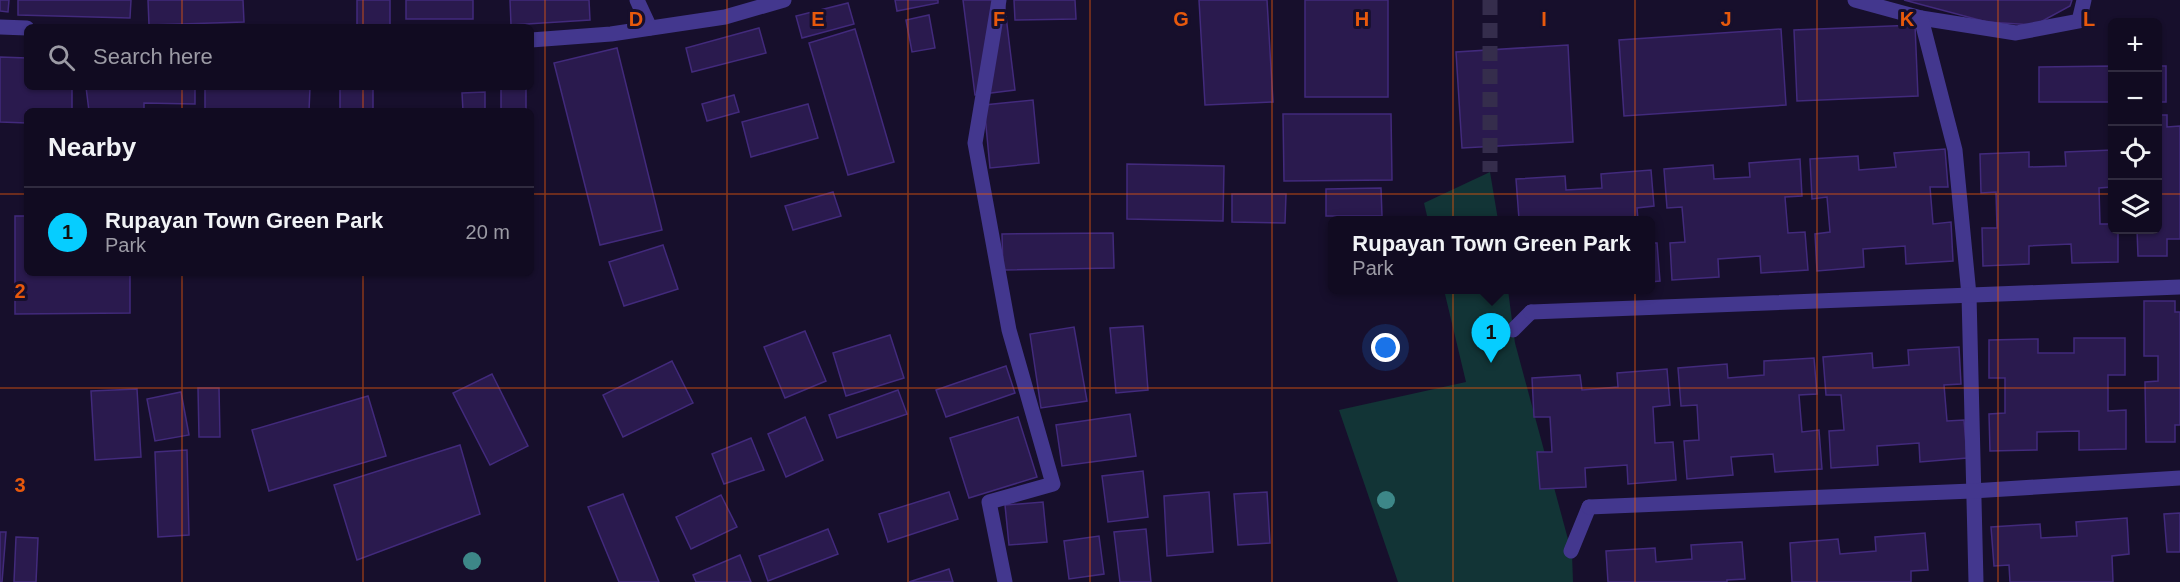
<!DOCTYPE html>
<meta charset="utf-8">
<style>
:root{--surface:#110b21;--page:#1e192e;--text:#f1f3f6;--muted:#9c9ba5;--line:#302b3f;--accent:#06cdff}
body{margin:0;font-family:Arial,sans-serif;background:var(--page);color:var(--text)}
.controls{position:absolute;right:18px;top:18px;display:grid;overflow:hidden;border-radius:9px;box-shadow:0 2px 4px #0004}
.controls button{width:54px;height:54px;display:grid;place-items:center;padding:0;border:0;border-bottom:2px solid var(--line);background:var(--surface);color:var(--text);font:30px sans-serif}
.you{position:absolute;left:1386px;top:348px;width:21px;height:21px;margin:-15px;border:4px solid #fff;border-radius:50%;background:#1a73e8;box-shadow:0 0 0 9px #1a73e833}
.badge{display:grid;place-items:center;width:39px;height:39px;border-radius:50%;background:var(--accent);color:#111;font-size:20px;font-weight:700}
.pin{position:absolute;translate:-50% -50px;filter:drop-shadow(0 2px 3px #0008)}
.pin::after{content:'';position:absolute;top:32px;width:21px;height:18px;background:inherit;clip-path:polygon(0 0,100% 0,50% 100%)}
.popup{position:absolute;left:1328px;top:216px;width:327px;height:78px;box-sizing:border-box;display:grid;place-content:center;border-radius:9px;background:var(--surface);filter:drop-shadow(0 2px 4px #0005);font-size:20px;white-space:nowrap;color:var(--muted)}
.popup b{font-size:22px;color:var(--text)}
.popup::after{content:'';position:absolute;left:50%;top:100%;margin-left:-12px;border:12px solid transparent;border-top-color:var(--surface)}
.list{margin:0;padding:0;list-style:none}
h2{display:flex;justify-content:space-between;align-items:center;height:78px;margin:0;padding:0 24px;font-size:26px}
h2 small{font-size:20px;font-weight:400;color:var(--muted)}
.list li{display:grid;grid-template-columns:39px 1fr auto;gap:18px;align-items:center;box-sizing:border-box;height:90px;padding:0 24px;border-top:2px solid var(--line)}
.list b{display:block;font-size:22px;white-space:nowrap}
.list p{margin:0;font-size:20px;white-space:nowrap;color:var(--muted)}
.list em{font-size:20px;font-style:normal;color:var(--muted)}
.icon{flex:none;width:33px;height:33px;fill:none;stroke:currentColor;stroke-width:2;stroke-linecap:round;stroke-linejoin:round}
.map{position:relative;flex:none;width:2180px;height:582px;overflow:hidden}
.search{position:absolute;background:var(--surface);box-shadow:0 2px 4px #0004;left:24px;top:24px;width:510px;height:66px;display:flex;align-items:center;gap:15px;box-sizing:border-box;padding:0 21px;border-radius:9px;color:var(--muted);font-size:22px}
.panel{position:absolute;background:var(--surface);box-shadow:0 2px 4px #0004;left:24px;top:108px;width:510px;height:168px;border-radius:9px}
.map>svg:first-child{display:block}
.green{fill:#123436}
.building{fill:#2a1a4e;stroke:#422a7c;stroke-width:1.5}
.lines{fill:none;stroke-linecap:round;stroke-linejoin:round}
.minor-tunnel{stroke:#352d4c;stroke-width:15;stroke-dasharray:15 8;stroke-linecap:butt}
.pedestrian{stroke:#43378e;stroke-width:15}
.minor{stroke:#43378e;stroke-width:15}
.tree{fill:#3d8788}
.grid{fill:none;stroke:#e8590c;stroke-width:1.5;stroke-opacity:0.55}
.grid-label{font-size:20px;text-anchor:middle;font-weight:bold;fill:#e8590c;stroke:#170f2c;stroke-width:6;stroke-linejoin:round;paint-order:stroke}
</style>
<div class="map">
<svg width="2180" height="582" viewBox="0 0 2180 582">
<rect width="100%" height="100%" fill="#170f2c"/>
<g class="green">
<polygon points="1490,172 1498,220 1428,220 1424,203"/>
<polygon points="1444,290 1508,290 1515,343 1572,554 1573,582 1398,582 1339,410 1466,382"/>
</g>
<g class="building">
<polygon points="0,0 9,0 8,12 0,11"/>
<polygon points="18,0 131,0 130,18 18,15"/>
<polygon points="148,0 243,0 244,22 149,25"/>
<rect x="357" y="0" width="33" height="25"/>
<rect x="406" y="0" width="67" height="19"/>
<polygon points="510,0 589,0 590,20 511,25"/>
<polygon points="895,0 938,0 938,3 897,11"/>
<polygon points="963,0 1004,0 1015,90 975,95"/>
<polygon points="1014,0 1075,0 1076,19 1015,20"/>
<polygon points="1199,0 1267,0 1273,102 1205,105"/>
<rect x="1305" y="0" width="83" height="97"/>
<polygon points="1904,0 2072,0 2070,6 2035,25 1987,22"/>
<polygon points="848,3 854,24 802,38 796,16"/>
<polygon points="929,15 935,48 912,52 906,20"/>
<polygon points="1915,25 1918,96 1797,101 1794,30"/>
<polygon points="759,28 766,53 692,72 686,48"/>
<polygon points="855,29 894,162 848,175 809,43"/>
<polygon points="1781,29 1786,105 1624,116 1619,40"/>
<polygon points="1568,45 1573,142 1462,148 1456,52"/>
<polygon points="617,48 662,230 600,245 554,63"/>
<polygon points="0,57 27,58 27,87 72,87 72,111 27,111 27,123 0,122"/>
<polygon points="2112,66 2112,102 2039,102 2039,67"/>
<rect x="2158" y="66" width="8" height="36"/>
<polygon points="86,87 195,87 195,104 144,103 144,111 89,111"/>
<polygon points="205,87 310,87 309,111 205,111"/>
<rect x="340" y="87" width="33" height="24"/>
<rect x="501" y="87" width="25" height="24"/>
<polygon points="485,92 485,111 463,111 462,93"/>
<polygon points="734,95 739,112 707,121 702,104"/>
<polygon points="1033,100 1039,163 990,168 984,105"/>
<polygon points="808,104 818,138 751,157 742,122"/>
<polygon points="1283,114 1391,114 1392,180 1284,181"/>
<polygon points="2158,115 2167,115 2167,127 2180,126 2180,239 2167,239 2167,256 2138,256 2137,230 2158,230"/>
<polygon points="1945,149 1948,187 1930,187 1933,224 1951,222 1953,261 1906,264 1905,246 1863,249 1864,267 1817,271 1815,234 1830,232 1827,197 1812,199 1810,159 1858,156 1859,170 1896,167 1894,153"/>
<polygon points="2112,150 2112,187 2099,188 2100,224 2112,224 2112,230 2118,230 2118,262 2072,263 2071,244 2029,246 2029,264 1983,266 1982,228 1997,228 1996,192 1981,193 1980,154 2029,152 2029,167 2066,166 2065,152"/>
<polygon points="1800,159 1802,196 1785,197 1788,233 1805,232 1808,270 1761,273 1760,256 1718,259 1719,277 1672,280 1670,243 1685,242 1682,207 1667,208 1664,169 1713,165 1714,179 1750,177 1749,163"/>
<polygon points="1127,164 1224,166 1223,221 1127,219"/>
<polygon points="1651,170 1654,206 1637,208 1638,220 1534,220 1534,217 1519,219 1516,179 1565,176 1566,190 1602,188 1601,174"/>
<polygon points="1381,188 1382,216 1326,216 1326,189"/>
<polygon points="833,192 841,216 793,230 785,206"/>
<polygon points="1232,194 1286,194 1285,223 1232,222"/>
<polygon points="15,216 27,216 27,273 130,273 130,313 15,314"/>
<polygon points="1113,233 1114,268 1003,270 1002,234"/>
<polygon points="1650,243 1657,243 1660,281 1650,282"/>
<polygon points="663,245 678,289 624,306 609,262"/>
<polygon points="2144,301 2175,301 2175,312 2180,312 2180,425 2175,425 2175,442 2146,442 2145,382 2158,381 2158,356 2144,356"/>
<polygon points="1143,326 1148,390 1116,393 1110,328"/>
<polygon points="1074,327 1087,401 1041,408 1030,334"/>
<polygon points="805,331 826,381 785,398 764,347"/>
<polygon points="890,335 904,378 846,396 833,353"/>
<polygon points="2074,338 2125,338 2125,375 2108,375 2108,411 2126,410 2126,449 2079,450 2079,431 2037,432 2037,450 1990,451 1989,414 2005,413 2005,378 1989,378 1989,340 2038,339 2038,353 2074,353"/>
<polygon points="1959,347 1961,384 1944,385 1947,421 1964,420 1967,458 1920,462 1919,443 1877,446 1878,465 1831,468 1829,431 1844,430 1841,395 1826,395 1823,357 1872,353 1873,368 1909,365 1908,350"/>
<polygon points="1814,358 1817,394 1799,395 1802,432 1819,430 1822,469 1775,472 1773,454 1731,457 1733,475 1687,479 1684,441 1699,440 1697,405 1681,406 1678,368 1727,364 1728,378 1764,375 1764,361"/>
<polygon points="672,361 693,403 623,437 603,395"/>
<polygon points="1006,366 1015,393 946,417 936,390"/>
<polygon points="1667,369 1670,405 1653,407 1655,443 1673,442 1676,480 1628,484 1627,465 1585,468 1586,487 1540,489 1537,452 1552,452 1550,417 1534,417 1532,378 1580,375 1582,390 1618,387 1617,373"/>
<polygon points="492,374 528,446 490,465 453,393"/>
<polygon points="198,388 219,388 220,437 199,437"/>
<polygon points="137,389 141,457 95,460 91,391"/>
<polygon points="898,390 907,414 837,438 829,415"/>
<polygon points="181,392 189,435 155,441 147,399"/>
<polygon points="368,396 386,456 269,491 252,430"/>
<polygon points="1130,414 1136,456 1062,466 1056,425"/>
<polygon points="805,417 823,460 786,477 768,434"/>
<polygon points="1018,417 1037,477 969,498 950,438"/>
<polygon points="751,438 764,470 724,484 712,454"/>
<polygon points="460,445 480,514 357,560 334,485"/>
<polygon points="187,450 189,535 158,537 155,452"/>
<polygon points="1143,471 1148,517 1108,522 1102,476"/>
<polygon points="949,492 958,519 888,542 879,514"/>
<polygon points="1209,492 1213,552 1167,556 1164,496"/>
<polygon points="1267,492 1270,543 1238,545 1234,494"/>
<polygon points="623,494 659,582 619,582 588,507"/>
<polygon points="721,495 737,527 691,549 676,517"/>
<polygon points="1043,502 1047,542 1009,545 1005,505"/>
<polygon points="2180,513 2180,552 2167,552 2164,514"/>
<polygon points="2127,518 2129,554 2112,556 2113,582 2010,582 2009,565 1994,566 1991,527 2040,524 2041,538 2077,536 2076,522"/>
<polygon points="828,529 838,554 768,581 759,556"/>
<polygon points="1146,529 1151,582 1120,582 1114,532"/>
<polygon points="0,532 6,532 2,582 0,582"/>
<polygon points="1925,533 1928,570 1911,571 1911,582 1792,582 1790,543 1838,539 1840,554 1876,551 1875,537"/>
<polygon points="1099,536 1104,574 1069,579 1064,541"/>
<polygon points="16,537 38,538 36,582 14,582"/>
<polygon points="1742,542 1745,579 1727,580 1727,582 1608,582 1606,551 1655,548 1656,562 1692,559 1691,545"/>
<polygon points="740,555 751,582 696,582 693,575"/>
<polygon points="949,569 953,582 909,582"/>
</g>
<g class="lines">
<polyline class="minor-tunnel" points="1490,0 1490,172"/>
<g class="pedestrian">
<polyline points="1513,330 1531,312"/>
<polyline points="1571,551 1589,507"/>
</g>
<g class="minor">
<polyline points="637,0 650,28"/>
<polyline points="999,0 975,143 1009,330 1053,484 989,502 1005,582"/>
<polyline points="1855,0 1921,18 2016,33 2079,21 2084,0"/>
<polyline points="1921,18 1955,150 1969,295 1976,582"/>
<polyline points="0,27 27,28"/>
<polyline points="531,40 611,34 725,17 784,0"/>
<polyline points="1531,312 2180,287"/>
<polyline points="1589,507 1972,491 2180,478"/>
</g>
</g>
<g class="tree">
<circle cx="1386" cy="500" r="9"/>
<circle cx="472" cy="561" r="9"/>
</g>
<path class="grid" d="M 182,0 L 182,27M 363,0 L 363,27M 545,0 L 545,582M 727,0 L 727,582M 908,0 L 908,582M 1090,0 L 1090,582M 1272,0 L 1272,582M 1453,0 L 1453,582M 1635,0 L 1635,582M 1817,0 L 1817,582M 1998,0 L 1998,582M 182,87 L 182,111M 363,87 L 363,111M 0,194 L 27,194M 531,194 L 2112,194M 2158,194 L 2180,194M 182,273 L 182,582M 363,273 L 363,582M 0,388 L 2180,388"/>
<g class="grid-label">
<text x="636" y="26">D</text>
<text x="818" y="26">E</text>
<text x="999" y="26">F</text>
<text x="1181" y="26">G</text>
<text x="1362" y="26">H</text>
<text x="1544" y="26">I</text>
<text x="1726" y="26">J</text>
<text x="1907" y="26">K</text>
<text x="2089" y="26">L</text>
<text x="20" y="298">2</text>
<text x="20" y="492">3</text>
</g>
</svg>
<div class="controls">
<button>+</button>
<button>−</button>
<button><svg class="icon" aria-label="locate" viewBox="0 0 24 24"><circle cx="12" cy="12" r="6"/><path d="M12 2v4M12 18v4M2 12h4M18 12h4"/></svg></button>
<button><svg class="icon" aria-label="layers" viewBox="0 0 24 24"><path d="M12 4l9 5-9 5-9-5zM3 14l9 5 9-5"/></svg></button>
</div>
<div class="you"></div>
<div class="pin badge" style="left:1491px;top:363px">1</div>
<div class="popup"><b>Rupayan Town Green Park</b>Park</div>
<div class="search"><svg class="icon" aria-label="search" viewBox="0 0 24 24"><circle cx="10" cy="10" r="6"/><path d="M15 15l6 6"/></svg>Search here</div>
<section class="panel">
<h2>Nearby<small></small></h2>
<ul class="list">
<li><span class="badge">1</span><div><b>Rupayan Town Green Park</b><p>Park</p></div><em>20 m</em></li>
</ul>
</section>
</div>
